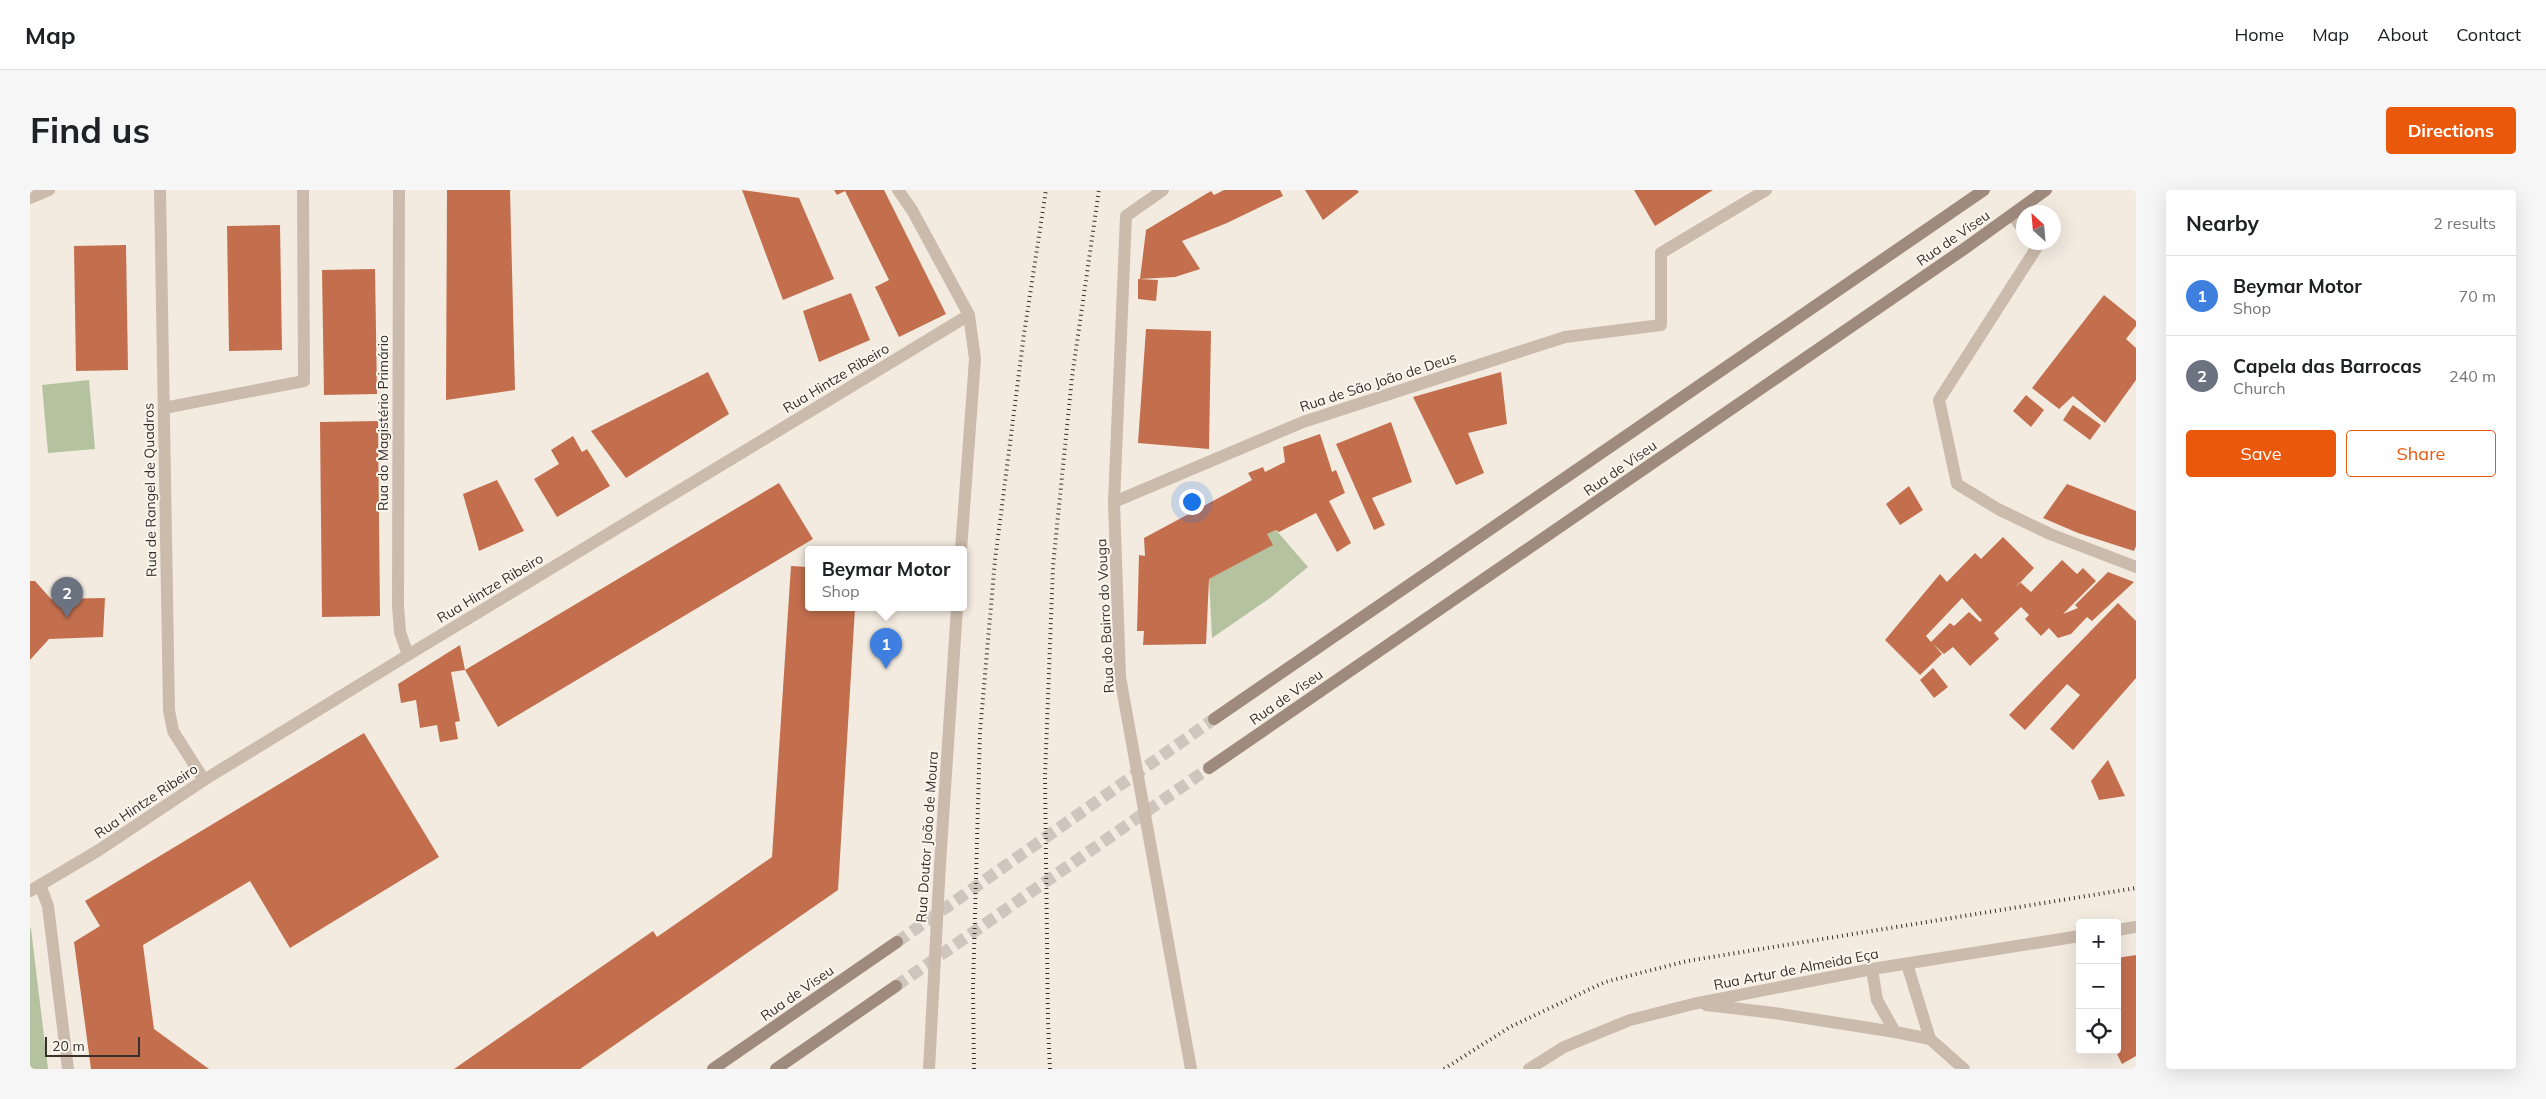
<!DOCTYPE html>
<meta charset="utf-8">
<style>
:root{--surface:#fff;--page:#f6f6f6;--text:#202124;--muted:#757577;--line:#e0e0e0;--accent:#ea580c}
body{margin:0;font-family:Mulish,sans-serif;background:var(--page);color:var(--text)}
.controls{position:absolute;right:15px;bottom:15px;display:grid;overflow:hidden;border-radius:5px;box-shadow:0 5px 20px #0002}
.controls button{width:45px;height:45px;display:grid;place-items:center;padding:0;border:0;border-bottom:1px solid var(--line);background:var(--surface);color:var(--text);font:25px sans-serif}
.compass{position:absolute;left:1986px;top:15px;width:45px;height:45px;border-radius:50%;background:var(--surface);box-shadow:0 5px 20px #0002;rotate:334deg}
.scale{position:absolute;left:15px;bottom:12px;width:95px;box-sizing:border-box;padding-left:5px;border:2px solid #39302b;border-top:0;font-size:14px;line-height:18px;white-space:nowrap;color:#39302b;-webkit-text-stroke:4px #faf5ed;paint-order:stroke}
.you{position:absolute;left:1161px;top:311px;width:18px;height:18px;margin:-12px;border:4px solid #fff;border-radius:50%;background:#1a73e8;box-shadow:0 0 0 8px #1a73e833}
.badge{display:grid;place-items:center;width:32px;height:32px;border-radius:50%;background:var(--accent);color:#fff;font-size:16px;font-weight:700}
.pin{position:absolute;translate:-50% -41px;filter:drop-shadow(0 1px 2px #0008)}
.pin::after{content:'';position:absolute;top:26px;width:18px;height:15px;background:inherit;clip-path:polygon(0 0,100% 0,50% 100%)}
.popup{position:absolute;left:775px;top:356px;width:162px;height:65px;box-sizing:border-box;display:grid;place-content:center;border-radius:5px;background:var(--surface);filter:drop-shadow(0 1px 4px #0005);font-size:16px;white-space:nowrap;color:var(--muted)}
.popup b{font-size:19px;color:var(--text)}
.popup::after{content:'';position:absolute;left:50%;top:100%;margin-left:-10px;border:10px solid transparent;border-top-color:var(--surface)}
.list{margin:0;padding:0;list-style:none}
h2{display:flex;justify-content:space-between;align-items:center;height:65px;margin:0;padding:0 20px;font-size:21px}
h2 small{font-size:16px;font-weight:400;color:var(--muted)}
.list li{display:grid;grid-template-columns:32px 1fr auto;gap:15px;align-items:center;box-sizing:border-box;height:80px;padding:0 20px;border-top:1px solid var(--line)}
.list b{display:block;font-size:19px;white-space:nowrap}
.list p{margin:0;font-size:16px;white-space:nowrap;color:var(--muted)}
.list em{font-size:16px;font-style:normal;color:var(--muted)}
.actions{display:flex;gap:10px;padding:15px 20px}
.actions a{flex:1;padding:11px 0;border:1px solid var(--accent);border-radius:5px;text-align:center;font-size:18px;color:var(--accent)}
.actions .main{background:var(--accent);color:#fff}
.icon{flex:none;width:28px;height:28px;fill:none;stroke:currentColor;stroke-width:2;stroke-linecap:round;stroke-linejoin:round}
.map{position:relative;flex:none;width:2106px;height:879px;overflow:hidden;border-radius:5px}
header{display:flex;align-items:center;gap:30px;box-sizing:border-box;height:70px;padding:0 25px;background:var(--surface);border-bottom:1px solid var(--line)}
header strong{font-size:24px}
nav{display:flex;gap:28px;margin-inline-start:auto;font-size:18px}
.intro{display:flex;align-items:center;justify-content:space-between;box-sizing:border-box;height:120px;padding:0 30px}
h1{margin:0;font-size:35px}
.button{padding:12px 22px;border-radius:5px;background:var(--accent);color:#fff;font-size:18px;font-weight:700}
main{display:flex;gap:30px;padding:0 30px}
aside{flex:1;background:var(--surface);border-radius:5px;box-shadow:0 5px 20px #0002}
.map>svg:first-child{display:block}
.green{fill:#b5c2a0}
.building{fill:#c36f4e;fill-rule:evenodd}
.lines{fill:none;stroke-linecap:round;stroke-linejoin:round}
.secondary-tunnel{stroke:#cec6bc;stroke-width:12;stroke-dasharray:12 6;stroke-linecap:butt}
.street{stroke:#cbbbac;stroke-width:12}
.secondary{stroke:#9f8b7d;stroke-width:12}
.rail{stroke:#39302b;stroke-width:4;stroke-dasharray:1 4;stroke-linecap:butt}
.labels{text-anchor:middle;stroke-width:4;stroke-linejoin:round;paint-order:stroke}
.street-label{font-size:14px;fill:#39302b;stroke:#faf5ed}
</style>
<header>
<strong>Map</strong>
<nav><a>Home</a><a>Map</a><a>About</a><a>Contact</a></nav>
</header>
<div class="intro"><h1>Find us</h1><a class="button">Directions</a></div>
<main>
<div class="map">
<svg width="2106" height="879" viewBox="0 0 2106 879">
<rect width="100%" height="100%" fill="#f3ebe0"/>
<g class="green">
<polygon points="59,190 65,259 18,263 12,195"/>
<polygon points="1246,340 1278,377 1240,408 1182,448 1179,389 1242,355 1237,344"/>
<polygon points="0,738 1,739 18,879 0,879"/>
</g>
<g class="building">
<polygon points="417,0 480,0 485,200 416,210"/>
<polygon points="712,0 769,8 804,89 753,110"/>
<polygon points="804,0 854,0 916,124 869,147 845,97 859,90 815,1 807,5"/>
<polygon points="1194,0 1250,0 1253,6 1197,33 1152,51 1170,79 1145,87 1110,89 1116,40 1181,1 1184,5"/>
<polygon points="1275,0 1327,0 1329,2 1293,30"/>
<polygon points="1604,0 1683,0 1625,36"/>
<polygon points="250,35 252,160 199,161 197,36"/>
<polygon points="96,55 98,180 46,181 44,56"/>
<polygon points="345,79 347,204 294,205 292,80"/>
<polygon points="1108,89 1128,90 1126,111 1108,109"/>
<polygon points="821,103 840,150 789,172 773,121"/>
<polygon points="2074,105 2106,131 2106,136 2096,149 2106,158 2106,190 2075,233 2043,206 2029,219 2002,198"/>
<polygon points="1116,139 1181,141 1179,259 1108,253"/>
<polygon points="678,182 699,224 596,288 561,241"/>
<polygon points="1471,182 1477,234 1438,243 1454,283 1426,295 1383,207"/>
<polygon points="1996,205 2014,220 2001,237 1983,221"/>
<polygon points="2043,215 2071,235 2060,250 2033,230"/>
<polygon points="348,231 350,426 292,427 290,232"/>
<polygon points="1361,232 1382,292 1342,308 1355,335 1344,340 1306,254"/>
<polygon points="1290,244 1300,275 1302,282 1306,280 1315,303 1299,311 1321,353 1307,362 1286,323 1249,342 1246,340 1237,344 1243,355 1179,389 1176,454 1113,455 1114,441 1107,441 1109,365 1115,366 1114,348 1222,290 1218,283 1233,277 1235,282 1255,272 1253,257"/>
<polygon points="543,246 552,262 557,259 580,296 527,327 504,289 529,274 521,260"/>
<polygon points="467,290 494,341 449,361 433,304"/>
<polygon points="749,293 783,349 468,537 435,480 421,482 430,531 425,532 428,549 410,552 407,535 390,538 386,510 371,513 368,494 430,455 435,480"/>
<polygon points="2037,294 2106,321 2106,356 2104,361 2048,343 2013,328"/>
<polygon points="1879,296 1893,320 1870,335 1856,314"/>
<path d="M 1973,347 L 2004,378 L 1985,398 L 1990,392 L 2001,402 L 2032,370 L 2047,384 L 2053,378 L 2066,391 L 2033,424 L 2048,418 L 2045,415 L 2078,382 L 2104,392 L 2062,431 L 2057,427 L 2041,444 L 2028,448 L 2019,438 L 2011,446 L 1995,429 L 1999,425 L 1991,417 L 1964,443 L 1969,449 L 1940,476 L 1923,457 L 1914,464 L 1903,454 L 1912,464 L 1890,485 L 1855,450 L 1910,384 L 1917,392 L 1945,363 L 1951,369 ZM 1932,408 L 1952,430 L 1950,432 L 1939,422 L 1924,436 L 1920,433 L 1901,452 L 1896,446 Z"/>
<polygon points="761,376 778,377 778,418 825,418 808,700 550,879 424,879 623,741 627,747 742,667"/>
<polygon points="0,391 5,391 21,409 75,408 73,447 19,449 0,470"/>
<polygon points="2088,413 2106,431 2106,488 2043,560 2020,539 2050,505 2037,494 1995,540 1979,525"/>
<polygon points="1903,478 1918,497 1904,508 1890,490"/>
<polygon points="334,543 409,667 260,758 220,691 113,755 124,839 179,879 61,879 44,752 70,736 55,711"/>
<polygon points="2078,570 2095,606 2069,610 2061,591"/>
<polygon points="2106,765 2106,866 2092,874 2085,860 2087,860 2087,768"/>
</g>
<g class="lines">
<g class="secondary-tunnel">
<polyline points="867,752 1184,529"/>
<polyline points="866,796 1179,578"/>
</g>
<g class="street">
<polyline points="130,0 139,520 143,541 174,590"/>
<polyline points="369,0 368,416 370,442 378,465"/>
<polyline points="868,0 882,20 939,125 945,169 931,360"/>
<polyline points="1133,0 1096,26 1084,312 1090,487 1161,879"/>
<polyline points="0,8 19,0"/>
<polyline points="1982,25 1994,40"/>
<polyline points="2004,52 2007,57 1909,210 1927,294 1968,319 2020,344 2106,377"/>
<polyline points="134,218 274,191 273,0"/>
<polyline points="1084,312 1273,232 1535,147 1631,135 1631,63 1736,0"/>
<polyline points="10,695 18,716 38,879"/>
<polyline points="0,701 69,660 174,590 378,465 939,125"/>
<polyline points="2087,740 2106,737"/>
<polyline points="1877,774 1900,849"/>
<polyline points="1842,779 1847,810 1865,842 1900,849 1934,879"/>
<polyline points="1676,815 1744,823 1865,842"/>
<polyline points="899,879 910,674 927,418"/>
<polyline points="1499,879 1534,857 1600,830 1663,814 1842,779 2050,746"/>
</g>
<g class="secondary">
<polyline points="1184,529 1954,0"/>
<polyline points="1179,578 1934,59 2016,0"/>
<polyline points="683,879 867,752"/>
<polyline points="746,879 866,796"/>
</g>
<g class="rail">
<polyline points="944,879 943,798 950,542 965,370 994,144 1016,0"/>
<polyline points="1020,879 1018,833 1015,586 1023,376 1042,187 1069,0"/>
<polyline points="1414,879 1480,837 1575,792 1657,771 2106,698"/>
</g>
</g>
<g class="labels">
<g class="street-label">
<text transform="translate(1923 48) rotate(-35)" y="5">Rua de Viseu</text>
<text transform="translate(806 188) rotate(-31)" y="5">Rua Hintze Ribeiro</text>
<text transform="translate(1348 192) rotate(-18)" y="5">Rua de São João de Deus</text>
<text transform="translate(353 233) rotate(-90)" y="5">Rua do Magistério Primário</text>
<text transform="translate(1590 278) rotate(-35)" y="5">Rua de Viseu</text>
<text transform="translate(120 300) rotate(-91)" y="5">Rua de Rangel de Quadros</text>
<text transform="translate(460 398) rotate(-31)" y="5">Rua Hintze Ribeiro</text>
<text transform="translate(1075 426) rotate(-93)" y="5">Rua do Bairro do Vouga</text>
<text transform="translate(1256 507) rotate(-35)" y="5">Rua de Viseu</text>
<text transform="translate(116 611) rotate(-34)" y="5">Rua Hintze Ribeiro</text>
<text transform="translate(897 647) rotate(-86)" y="5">Rua Doutor João de Moura</text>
<text transform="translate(1766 779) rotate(-11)" y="5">Rua Artur de Almeida Eça</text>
<text transform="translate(767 803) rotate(-35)" y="5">Rua de Viseu</text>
</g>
</g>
</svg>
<div class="controls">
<button>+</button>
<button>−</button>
<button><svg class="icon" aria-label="locate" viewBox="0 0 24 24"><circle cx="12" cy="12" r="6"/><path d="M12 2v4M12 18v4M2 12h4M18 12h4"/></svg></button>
</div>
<svg class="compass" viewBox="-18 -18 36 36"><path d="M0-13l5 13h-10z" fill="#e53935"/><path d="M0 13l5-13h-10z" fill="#757577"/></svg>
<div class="scale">20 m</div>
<div class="you"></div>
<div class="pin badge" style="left:856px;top:479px;background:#3f7fe0">1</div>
<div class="popup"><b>Beymar Motor</b>Shop</div>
<div class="pin badge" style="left:37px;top:428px;background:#6b7280">2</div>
</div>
<aside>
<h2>Nearby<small>2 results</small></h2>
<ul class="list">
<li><span class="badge" style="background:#3f7fe0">1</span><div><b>Beymar Motor</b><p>Shop</p></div><em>70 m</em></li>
<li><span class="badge" style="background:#6b7280">2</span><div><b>Capela das Barrocas</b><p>Church</p></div><em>240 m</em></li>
</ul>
<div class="actions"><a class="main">Save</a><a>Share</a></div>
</aside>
</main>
